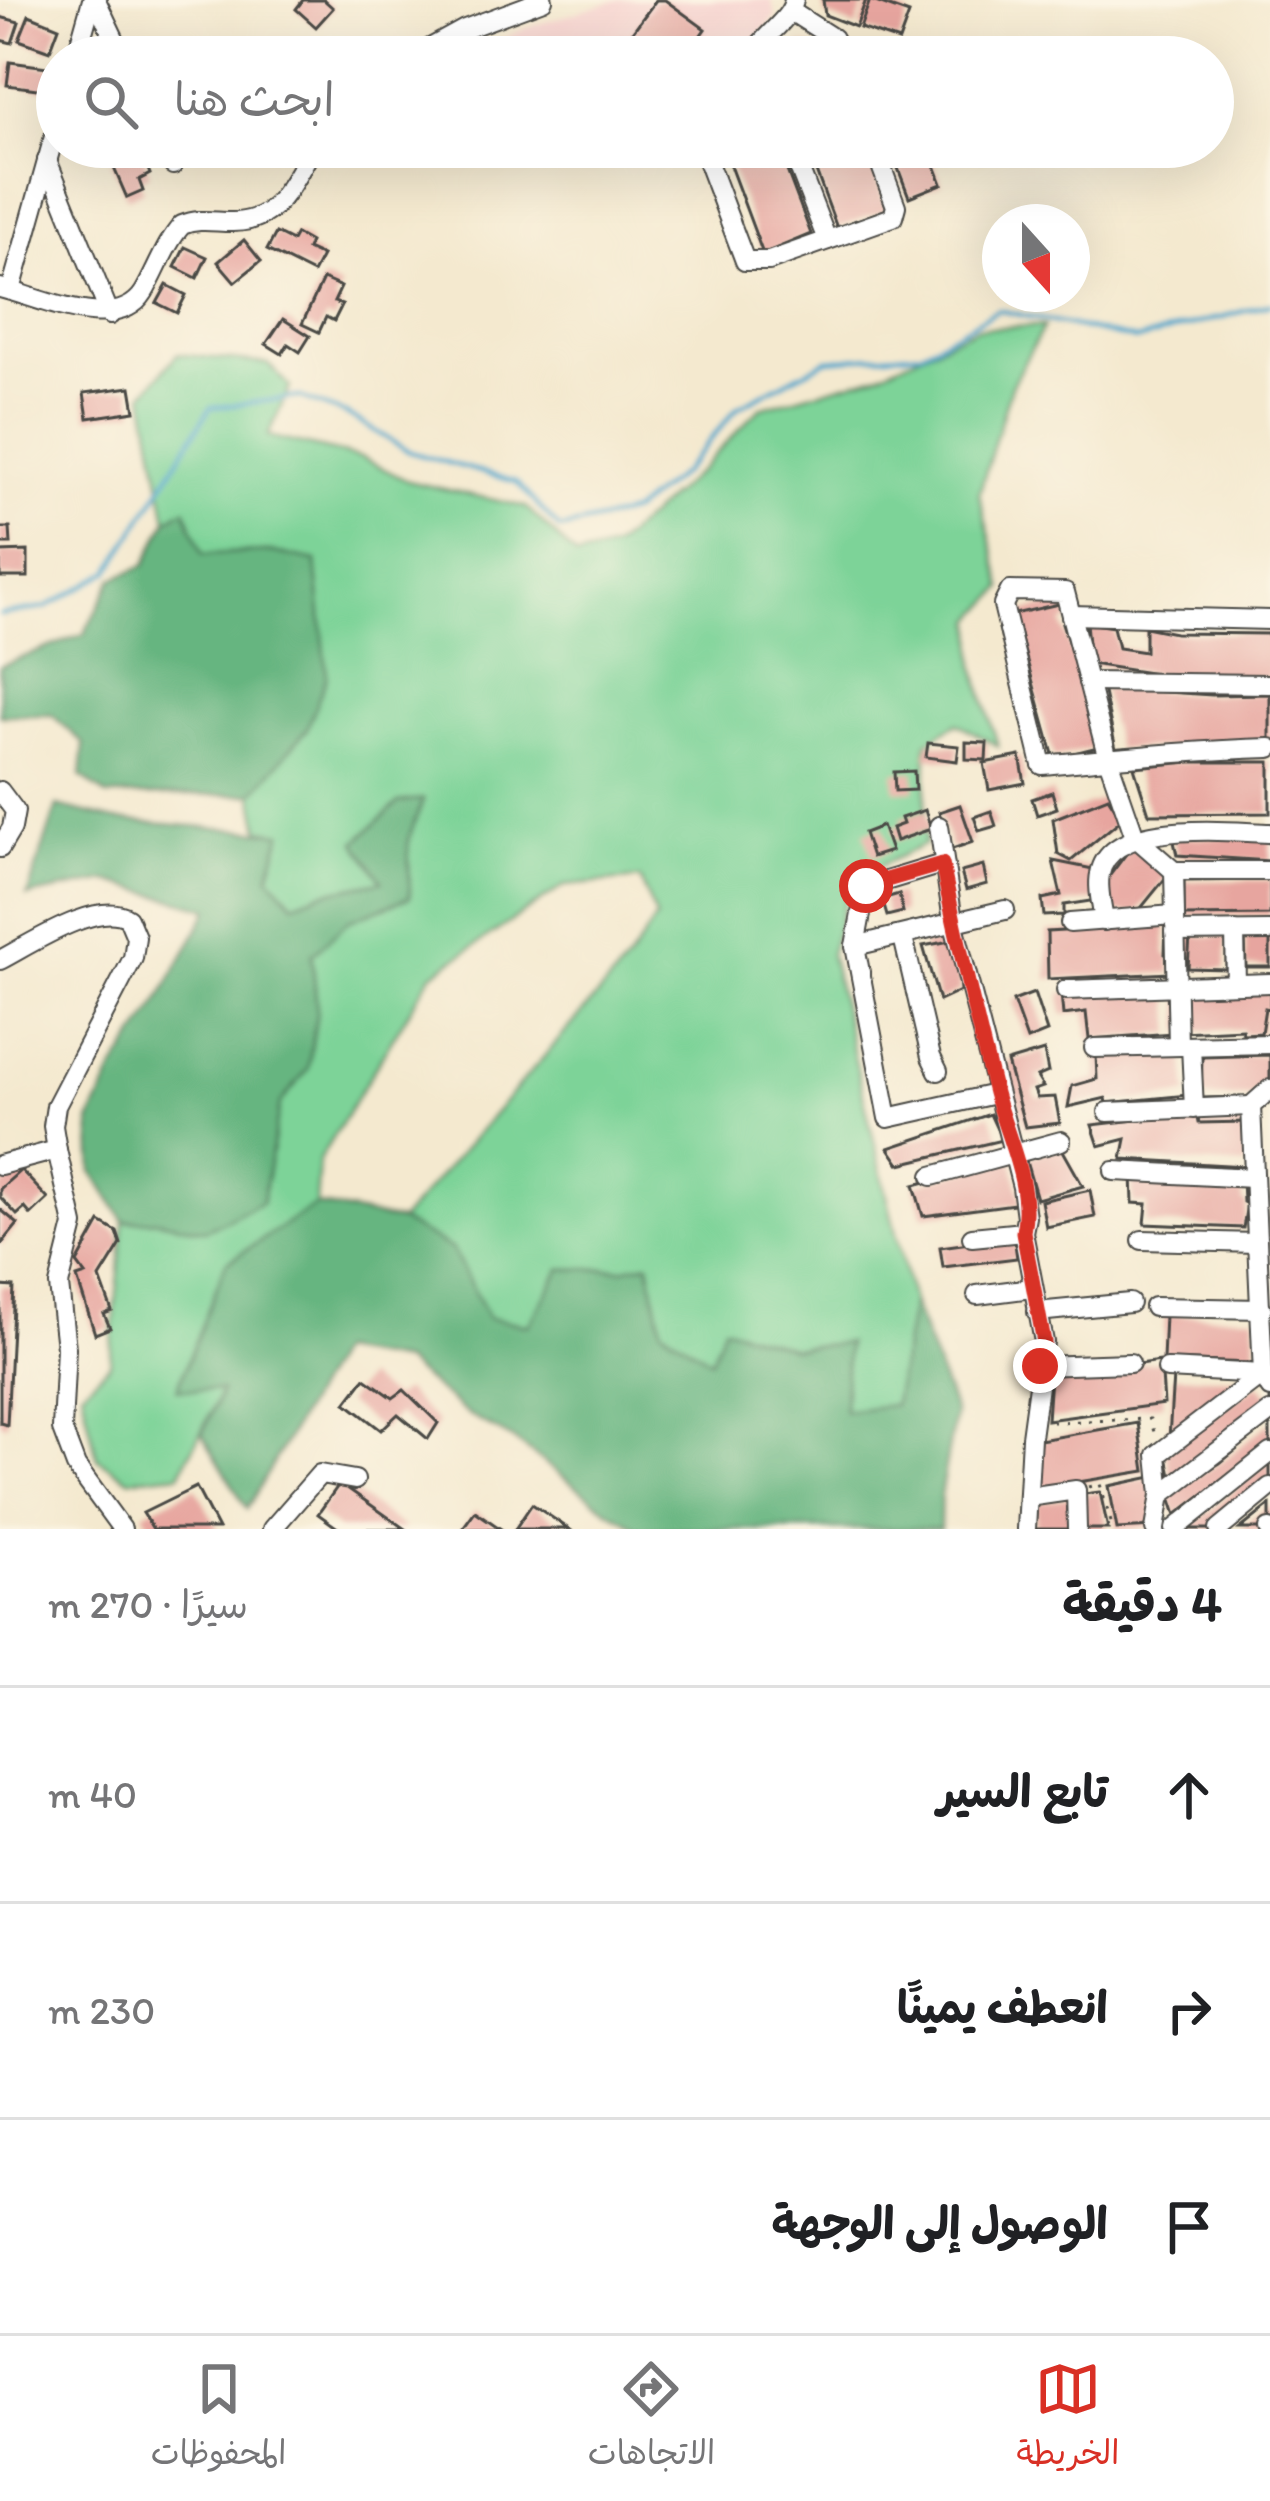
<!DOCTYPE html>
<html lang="ar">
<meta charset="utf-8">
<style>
:root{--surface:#fff;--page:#f6f6f6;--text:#202124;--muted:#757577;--line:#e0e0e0;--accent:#d93025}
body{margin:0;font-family:Itim,"Playpen Sans Arabic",sans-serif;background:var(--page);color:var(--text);direction:rtl}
.compass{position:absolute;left:982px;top:204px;width:108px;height:108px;border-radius:50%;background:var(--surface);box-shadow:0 12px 48px #0002;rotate:159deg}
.stop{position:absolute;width:36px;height:36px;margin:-27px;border:9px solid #d93025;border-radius:50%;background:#fff}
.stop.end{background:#d93025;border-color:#fff;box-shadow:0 3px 12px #0008}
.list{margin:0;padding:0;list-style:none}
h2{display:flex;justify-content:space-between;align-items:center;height:156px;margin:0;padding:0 48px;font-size:51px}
h2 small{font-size:39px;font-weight:400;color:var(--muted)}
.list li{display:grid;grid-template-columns:78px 1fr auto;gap:36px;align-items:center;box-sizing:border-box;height:216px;padding:0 48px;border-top:3px solid var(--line)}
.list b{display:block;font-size:45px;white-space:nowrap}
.list em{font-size:39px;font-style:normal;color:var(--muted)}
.icon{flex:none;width:66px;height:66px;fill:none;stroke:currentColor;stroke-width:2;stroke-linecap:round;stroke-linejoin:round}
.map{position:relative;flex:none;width:1270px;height:1529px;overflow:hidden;direction:ltr}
.search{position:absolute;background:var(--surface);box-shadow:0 12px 48px #0002;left:36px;right:36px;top:36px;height:132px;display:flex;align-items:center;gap:30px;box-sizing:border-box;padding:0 42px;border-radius:66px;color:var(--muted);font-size:45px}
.sheet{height:804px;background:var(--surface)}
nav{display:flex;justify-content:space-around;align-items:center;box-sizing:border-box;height:168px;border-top:3px solid var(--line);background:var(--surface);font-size:33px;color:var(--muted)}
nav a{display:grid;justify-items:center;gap:6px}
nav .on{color:var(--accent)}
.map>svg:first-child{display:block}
.built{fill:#f7d0ce}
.green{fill:#7dd398;stroke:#547f62;stroke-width:3}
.forest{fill:#66b580;stroke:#487056;stroke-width:3}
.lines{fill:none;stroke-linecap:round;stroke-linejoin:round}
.stream{stroke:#4fa7cc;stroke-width:4.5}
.building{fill:#e7a59f}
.minor-casing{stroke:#494844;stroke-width:22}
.path{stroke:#494844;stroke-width:3;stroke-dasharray:3 9;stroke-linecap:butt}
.minor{stroke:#fff;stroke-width:18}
.route{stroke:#d93025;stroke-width:15}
</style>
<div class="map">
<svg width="1270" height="1529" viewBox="0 0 1270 1529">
<rect width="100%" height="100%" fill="#fcf5e5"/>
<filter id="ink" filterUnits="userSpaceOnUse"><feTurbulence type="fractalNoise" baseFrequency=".00833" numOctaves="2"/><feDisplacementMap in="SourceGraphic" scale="24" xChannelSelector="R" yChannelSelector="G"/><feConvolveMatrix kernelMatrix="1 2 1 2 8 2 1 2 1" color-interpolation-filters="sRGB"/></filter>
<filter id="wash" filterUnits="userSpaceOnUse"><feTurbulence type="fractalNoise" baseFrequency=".004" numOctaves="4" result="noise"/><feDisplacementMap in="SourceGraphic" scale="48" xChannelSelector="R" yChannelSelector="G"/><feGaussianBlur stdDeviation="2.7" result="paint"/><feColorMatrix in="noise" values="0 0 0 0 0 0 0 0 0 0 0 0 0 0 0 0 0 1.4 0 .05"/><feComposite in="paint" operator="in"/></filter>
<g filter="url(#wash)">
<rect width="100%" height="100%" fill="#f4e9cf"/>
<polygon class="built" points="617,0 771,0 776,15 743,57 465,57 526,28"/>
<polygon class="green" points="1044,326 1011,386 979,494 1003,588 974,620 975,667 998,746 957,723 927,742 925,844 851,880 830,954 912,1302 894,1405 844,1411 847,1343 793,1348 724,1327 711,1361 662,1329 648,1263 622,1269 561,1269 529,1325 488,1318 452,1249 400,1221 628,961 656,918 640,879 564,886 431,975 319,1160 316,1205 226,1263 222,1390 180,1474 129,1479 97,1458 82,1391 110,1364 124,1221 155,1220 205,1230 262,1202 280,1103 308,1069 317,1010 312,955 349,920 410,897 408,840 423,800 399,802 383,881 321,893 294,903 269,876 282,834 260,829 253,794 269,772 318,611 316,562 273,552 203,554 186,510 167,520 144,394 177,354 268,364 290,387 268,436 362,458 408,481 526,507 577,557 613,548 699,471 760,408 874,376 977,328"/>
<g class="forest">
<polygon points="185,509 203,554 273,552 316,561 327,676 307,729 253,794 107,796 81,776 84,744 52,715 0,715 0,666 84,634 113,579 145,565 167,520"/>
<polygon points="423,799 408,840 410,897 349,920 312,955 317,1010 308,1069 280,1104 262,1202 205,1230 155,1220 124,1221 93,1172 90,1122 114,1070 156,1006 209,909 107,881 27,896 57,806 116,820 282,833 269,876 294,903 321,893 382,881 356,842 399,802"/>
<polygon points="316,1205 400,1221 452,1249 488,1318 528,1325 561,1269 622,1269 649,1263 662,1329 711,1360 724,1326 793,1348 847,1343 844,1411 894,1405 912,1302 955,1414 941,1490 940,1529 640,1529 608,1510 511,1438 468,1415 403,1362 337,1351 247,1509 202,1434 221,1391 177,1389 226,1263"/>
</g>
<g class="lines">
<polyline class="stream" points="0,615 45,608 110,571 210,408 298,397 346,414 410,452 516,482 560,529 631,513 683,472 738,407 827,360 921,352 998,310 1137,340 1270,304"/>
</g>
<g id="blocks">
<g class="building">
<polygon points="303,0 324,0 333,8 316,27 296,9"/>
<polygon points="656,0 665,0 705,29 685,57 661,57 630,35"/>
<polygon points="823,0 866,0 856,27 825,15"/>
<polygon points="870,0 909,14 899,41 860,28"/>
<polygon points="29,15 59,27 50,51 19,40"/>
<polygon points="0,17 19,22 12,43 0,40"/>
<polygon points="622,34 643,57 598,57"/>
<polygon points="802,44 834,57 793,57"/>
<polygon points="10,62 55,68 52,91 7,85"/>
<polygon points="723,147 778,147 811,234 763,254"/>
<polygon points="807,147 865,147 887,209 837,228"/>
<polygon points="890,147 928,147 942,184 909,197"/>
<polygon points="140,149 150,174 139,180 143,191 127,198 111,161"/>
<polygon points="276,233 292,241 296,234 310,242 307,249 322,256 313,273 267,250"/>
<polygon points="244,240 261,261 235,282 218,262"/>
<polygon points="185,247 207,257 197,278 175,267"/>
<polygon points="323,279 341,287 334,302 342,305 334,321 326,317 319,332 302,324"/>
<polygon points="167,285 186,295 177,313 157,303"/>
<polygon points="283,319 310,336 300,352 288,344 282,354 266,344"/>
<polygon points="131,387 135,411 88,418 84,393"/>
<polygon points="0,528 10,528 11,544 0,544"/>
<polygon points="28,551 28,577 0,577 0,552"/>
<polygon points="1063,603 1069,620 1062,623 1102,746 1054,758 1014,614"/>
<polygon points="1086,623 1113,627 1118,648 1145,652 1145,627 1175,633 1270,634 1270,677 1170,676 1090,664"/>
<polygon points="1103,688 1212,695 1270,694 1270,745 1116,749"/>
<polygon points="966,742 987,743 986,760 966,759"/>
<polygon points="928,743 959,746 957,761 926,757"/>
<polygon points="1020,756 1025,783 989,790 984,763"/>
<polygon points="1191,762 1270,762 1270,813 1149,814 1134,767"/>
<polygon points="914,771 915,790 895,791 894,772"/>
<polygon points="1052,792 1057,808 1037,815 1032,799"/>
<polygon points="1108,797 1122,819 1071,861 1058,854 1053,819"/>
<polygon points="960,805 973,842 952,849 939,812"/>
<polygon points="925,810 931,829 896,841 892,828 903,824 901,818"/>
<polygon points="991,811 996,826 979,831 974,817"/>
<polygon points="882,826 891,851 872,857 864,833"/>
<polygon points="1173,837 1270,838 1270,861 1177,855"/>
<polygon points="1132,846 1168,875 1137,913 1106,912 1104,883"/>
<polygon points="1053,861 1093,869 1097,900 1064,905 1064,915 1044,916 1042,899 1061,895"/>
<polygon points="983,866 987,884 966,890 961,872"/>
<polygon points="1270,880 1270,915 1184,916 1184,881"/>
<polygon points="899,894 903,912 887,916 882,899"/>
<polygon points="1166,925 1165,954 1170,956 1171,973 1048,979 1047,932"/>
<polygon points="1190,936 1226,937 1226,969 1188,968"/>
<polygon points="1245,936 1270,936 1270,967 1246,967"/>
<polygon points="956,940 960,991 939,1001 923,946"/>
<polygon points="1270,985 1270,1009 1265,1008 1261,1033 1243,1034 1242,1029 1181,1032 1180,989"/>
<polygon points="1170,988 1173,1033 1089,1039 1086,1012 1063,1015 1061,993"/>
<polygon points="1034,993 1047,1032 1027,1040 1013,1001"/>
<polygon points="1044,1051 1048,1072 1037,1077 1043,1087 1034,1090 1037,1098 1055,1097 1060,1123 1025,1127 1007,1062"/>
<polygon points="1184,1051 1188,1095 1107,1103 1106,1098 1068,1107 1072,1086 1097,1079 1096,1055"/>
<polygon points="1270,1055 1270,1080 1249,1097 1201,1098 1202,1057"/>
<polygon points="1197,1113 1199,1123 1247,1122 1245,1166 1122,1159 1126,1139 1099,1146 1092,1125"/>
<polygon points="990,1114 1002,1140 900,1164 889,1148"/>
<polygon points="1061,1147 1083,1186 1037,1199 1025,1158"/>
<polygon points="1012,1159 1022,1203 923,1216 914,1185"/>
<polygon points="21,1170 48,1199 31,1215 25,1208 17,1215 0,1197 0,1189"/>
<polygon points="1132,1173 1242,1179 1243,1202 1247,1204 1243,1228 1145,1224 1147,1204 1133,1203"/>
<polygon points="1090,1190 1095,1217 1046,1227 1041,1201"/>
<polygon points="0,1209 18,1224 0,1246"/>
<polygon points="100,1222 117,1232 121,1244 100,1278 112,1311 104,1314 110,1328 95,1334 77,1278 86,1275 77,1263"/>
<polygon points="1014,1237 1017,1258 943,1267 940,1247"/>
<polygon points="0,1286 14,1287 7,1425 0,1423"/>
<polygon points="1165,1315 1255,1316 1255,1363 1163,1360"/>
<polygon points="1161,1361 1164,1404 1047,1420 1050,1376"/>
<polygon points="1173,1376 1246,1378 1169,1438"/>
<polygon points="365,1378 393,1398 404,1390 438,1423 428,1439 398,1414 381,1430 346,1403"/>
<polygon points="1258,1384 1270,1396 1270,1404 1171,1476 1166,1451"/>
<polygon points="1270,1422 1270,1443 1176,1515 1169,1494 1220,1463"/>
<polygon points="1138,1423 1145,1471 1036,1489 1040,1440"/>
<polygon points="1270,1461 1270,1485 1214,1529 1189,1529"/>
<polygon points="1152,1477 1154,1527 1117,1529 1109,1486"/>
<polygon points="340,1483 405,1529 339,1529 318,1514"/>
<polygon points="196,1487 218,1529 153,1529 143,1513"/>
<polygon points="1100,1492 1108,1529 1084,1529 1084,1494"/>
<polygon points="1074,1496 1075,1529 1035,1529 1037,1503"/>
<polygon points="532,1504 569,1529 515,1529"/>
<polygon points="1270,1505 1270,1521 1260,1529 1240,1529"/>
<polygon points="475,1511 501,1529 462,1529"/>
</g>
</g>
</g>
<g filter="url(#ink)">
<use href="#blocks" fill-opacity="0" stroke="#494844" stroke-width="3"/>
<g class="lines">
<defs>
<g id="minor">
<polyline points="96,0 123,57"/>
<polyline points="792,12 833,38 840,57"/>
<polyline points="76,57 92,0"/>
<polyline points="414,57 465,29 543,0"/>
<path d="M 751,57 C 763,35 791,20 794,0"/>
<polyline points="165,147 173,165"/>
<polyline points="702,147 745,261 769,261 893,217 896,206 874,147"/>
<polyline points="791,147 827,240"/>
<polyline points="47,160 110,315"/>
<path d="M 0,288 C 39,297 117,336 144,292 C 157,270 165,244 182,225 C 199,218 214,222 231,222 C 280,223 291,181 314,147"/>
<polyline points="11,290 57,126"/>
<polyline points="1071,615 1270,620"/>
<polyline points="1088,682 1270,684"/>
<polyline points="0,791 15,811 12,828 0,848"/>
<polyline points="939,826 953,921 1022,1187 1026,1217 1023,1232 1044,1342 1031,1437 1026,1529"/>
<polyline points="1174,871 1270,871"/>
<path d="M 1104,921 C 1102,906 1097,888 1100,874 C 1110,818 1228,832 1270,833"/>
<polyline points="1070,923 1174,915"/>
<polyline points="1235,931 1236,984"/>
<polyline points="1175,932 1270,931"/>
<polyline points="903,937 931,1057 938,1071"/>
<polyline points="855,946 866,887 942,864"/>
<path d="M 0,960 C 29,945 98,899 128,918 L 136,937 L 133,958 L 56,1106 L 53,1126 L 57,1150 L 74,1225 L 59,1285 L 66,1348 L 62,1429 L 76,1466 L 122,1529"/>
<polyline points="1066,990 1270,983"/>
<path d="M 1178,1046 L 1174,871 L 1135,837 L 1108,759 L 1065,592 L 1010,591 L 1003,605 L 1042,765 C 1118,758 1194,750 1270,748"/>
<polyline points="1191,1046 1194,1109"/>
<polyline points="1094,1048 1270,1044"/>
<polyline points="1270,1089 1251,1106 1263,1374 1270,1388"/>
<polyline points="995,1094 888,1118 855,946 1005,910"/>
<polyline points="1108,1112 1251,1106"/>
<polyline points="0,1165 57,1150"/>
<polyline points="1114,1171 1253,1178"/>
<polyline points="932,1176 1061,1141"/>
<polyline points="972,1237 1023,1232"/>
<polyline points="1142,1240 1256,1243"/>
<polyline points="977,1295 1032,1288"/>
<polyline points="1154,1307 1262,1309"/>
<polyline points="1037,1312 1130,1303"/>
<polyline points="1039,1366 1130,1363"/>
<polyline points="1167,1369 1263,1374"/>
<polyline points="1161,1495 1270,1412"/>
<polyline points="1028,1497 1076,1490 1077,1529"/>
<polyline points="272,1529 320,1474 355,1480"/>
<polyline points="1155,1529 1161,1495 1157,1455 1263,1374"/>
<polyline points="1175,1529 1270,1453"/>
<polyline points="1219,1529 1270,1487"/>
<polyline points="1269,1529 1270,1529"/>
</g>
</defs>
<use href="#minor" class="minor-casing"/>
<g class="path">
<polyline points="1052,1422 1150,1419 1155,1435"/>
<polyline points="1089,1487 1100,1484 1113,1529"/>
</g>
<use href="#minor" class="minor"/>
</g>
</g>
<g class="lines" filter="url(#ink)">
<path class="route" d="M 866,886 L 942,864 C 957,939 975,1014 994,1089 C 1005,1134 1033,1184 1023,1232 L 1044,1342 L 1040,1366"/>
</g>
</svg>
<svg class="compass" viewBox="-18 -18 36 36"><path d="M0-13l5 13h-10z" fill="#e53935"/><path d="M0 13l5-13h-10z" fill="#757577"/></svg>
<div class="stop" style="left:866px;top:886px"></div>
<div class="stop end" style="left:1040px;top:1366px"></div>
<div class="search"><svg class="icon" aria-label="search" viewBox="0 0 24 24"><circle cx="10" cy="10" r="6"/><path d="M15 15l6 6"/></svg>ابحث هنا</div>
</div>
<section class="sheet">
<h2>4 دقيقة<small>سيرًا · 270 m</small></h2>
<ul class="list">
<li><svg class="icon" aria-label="ahead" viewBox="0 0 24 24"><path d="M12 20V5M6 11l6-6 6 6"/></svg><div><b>تابع السير</b></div><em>40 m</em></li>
<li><svg class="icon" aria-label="right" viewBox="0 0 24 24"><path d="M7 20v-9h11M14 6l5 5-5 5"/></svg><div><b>انعطف يمينًا</b></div><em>230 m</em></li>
<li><svg class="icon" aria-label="arrive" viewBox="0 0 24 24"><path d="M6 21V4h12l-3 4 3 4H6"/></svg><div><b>الوصول إلى الوجهة</b></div></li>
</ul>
</section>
<nav>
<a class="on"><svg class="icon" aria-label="map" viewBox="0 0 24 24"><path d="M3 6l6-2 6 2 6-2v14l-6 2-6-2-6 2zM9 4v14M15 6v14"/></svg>الخريطة</a>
<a><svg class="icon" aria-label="directions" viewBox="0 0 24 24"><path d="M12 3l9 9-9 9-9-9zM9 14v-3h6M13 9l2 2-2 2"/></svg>الاتجاهات</a>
<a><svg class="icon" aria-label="saved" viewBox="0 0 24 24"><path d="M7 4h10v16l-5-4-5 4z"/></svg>المحفوظات</a>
</nav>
